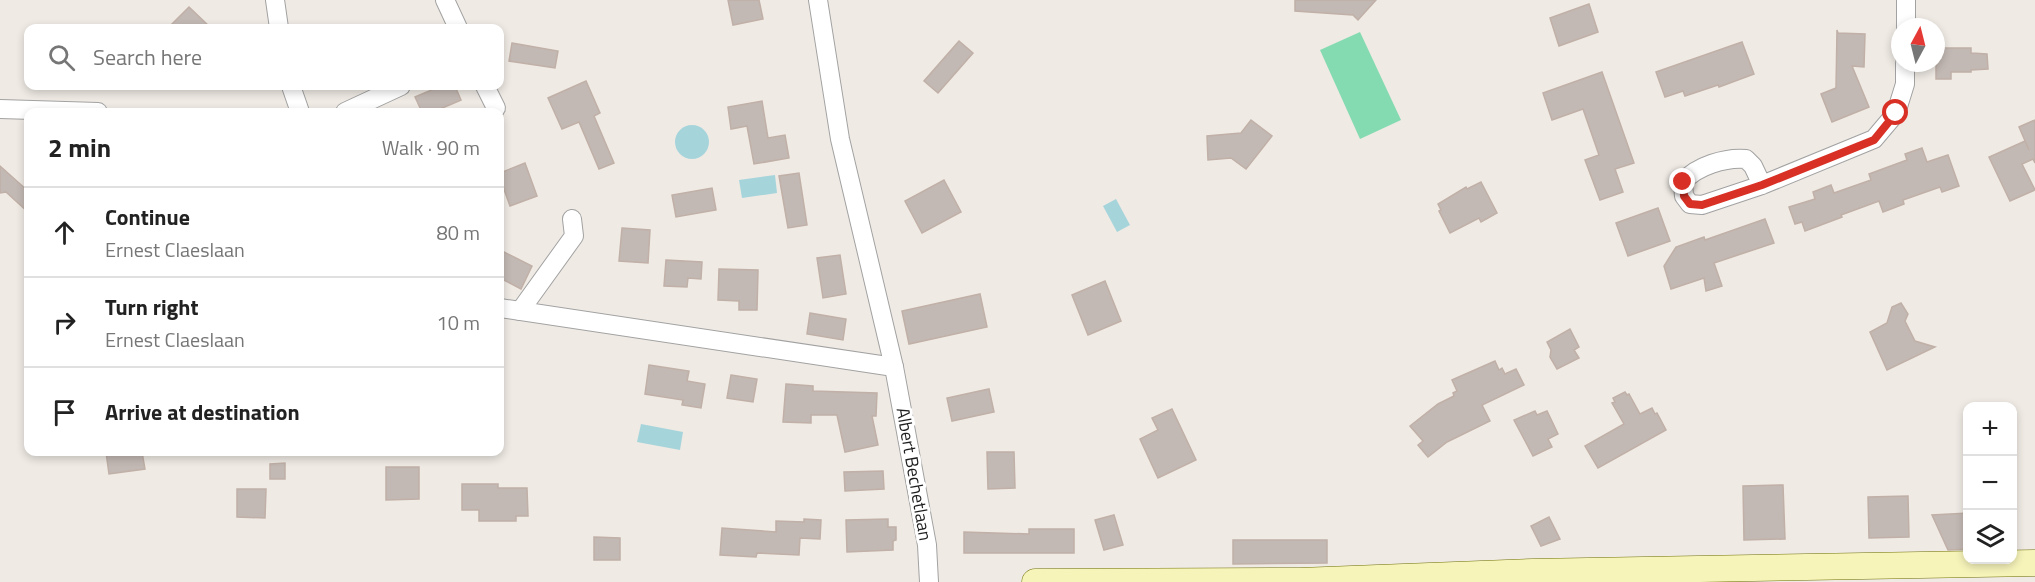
<!DOCTYPE html>
<meta charset="utf-8">
<style>
:root{--surface:#fff;--page:#f2f2f2;--text:#222;--muted:#767676;--line:#e0e0e0}
body{margin:0;font-family:"Titillium Web",sans-serif;background:var(--page);color:var(--text)}
.controls{position:absolute;right:18px;bottom:18px;display:grid;overflow:hidden;border-radius:12px;box-shadow:0 3px 9px #0003}
.controls button{width:54px;height:54px;display:grid;place-items:center;padding:0;border:0;border-bottom:2px solid var(--line);background:var(--surface);color:var(--text);font:30px sans-serif}
.compass{position:absolute;left:1891px;top:18px;width:54px;height:54px;border-radius:50%;background:var(--surface);box-shadow:0 3px 9px #0003;rotate:7deg}
.stop{position:absolute;width:18px;height:18px;margin:-14px;border:4px solid #d93025;border-radius:50%;background:#fff}
.stop.end{background:#d93025;border-color:#fff;box-shadow:0 2px 6px #0008}
.list{margin:0;padding:0;list-style:none}
h2{display:flex;justify-content:space-between;align-items:center;height:78px;margin:0;padding:0 24px;font-size:26px}
h2 small{font-size:20px;font-weight:400;color:var(--muted)}
.list li{display:grid;grid-template-columns:39px 1fr auto;gap:18px;align-items:center;box-sizing:border-box;height:90px;padding:0 24px;border-top:2px solid var(--line)}
.list b{display:block;font-size:22px;white-space:nowrap}
.list p{margin:0;font-size:20px;white-space:nowrap;color:var(--muted)}
.list em{font-size:20px;font-style:normal;color:var(--muted)}
.icon{flex:none;width:33px;height:33px;fill:none;stroke:currentColor;stroke-width:2;stroke-linecap:round;stroke-linejoin:round}
.map{position:relative;flex:none;width:2035px;height:582px;overflow:hidden}
.search{position:absolute;background:var(--surface);box-shadow:0 3px 9px #0003;left:24px;top:24px;width:480px;height:66px;display:flex;align-items:center;gap:15px;box-sizing:border-box;padding:0 21px;border-radius:12px;color:var(--muted);font-size:22px}
.panel{position:absolute;background:var(--surface);box-shadow:0 3px 9px #0003;left:24px;top:108px;width:480px;height:348px;border-radius:12px}
.map>svg:first-child{display:block}
.pitch{fill:#85dbb1}
.water{fill:#a6d4db}
.building{fill:#c3b9b4;stroke:#c0b0a7;stroke-width:1.5}
.lines{fill:none;stroke-linecap:round;stroke-linejoin:round}
.street-casing{stroke:#a2a2a2;stroke-width:20}
.secondary-casing{stroke:#707208;stroke-width:27}
.street{stroke:#fff;stroke-width:18}
.secondary{stroke:#f7f4ba;stroke-width:26}
.route{stroke:#d93025;stroke-width:8}
.labels{text-anchor:middle;stroke-width:6;stroke-linejoin:round;paint-order:stroke}
.street-label{font-size:18px;fill:#1e1e1e;stroke:#fff}
</style>
<div class="map">
<svg width="2035" height="582" viewBox="0 0 2035 582">
<rect width="100%" height="100%" fill="#efeae4"/>
<polygon class="pitch" points="1360,32 1401,120 1360,139 1320,50"/>
<g class="water">
<circle cx="692" cy="142" r="17"/>
<polygon points="775,175 777,193 742,198 739,180"/>
<polygon points="1116,199 1130,225 1117,232 1103,206"/>
<polygon points="641,424 683,432 680,450 637,442"/>
</g>
<g class="building">
<polygon points="728,0 759,0 763,19 733,25"/>
<polygon points="1295,0 1376,0 1358,20 1353,15 1295,11"/>
<polygon points="1589,4 1598,32 1559,46 1550,18"/>
<polygon points="189,7 211,28 168,28"/>
<polygon points="1837,30 1838,33 1865,34 1864,67 1852,66 1869,107 1832,122 1821,94 1836,88"/>
<polygon points="959,41 973,53 938,93 924,81"/>
<polygon points="1742,42 1754,74 1719,87 1718,85 1685,96 1683,91 1665,97 1656,72"/>
<polygon points="512,43 558,51 555,68 509,61"/>
<polygon points="1936,48 1971,48 1971,53 1987,54 1988,69 1971,70 1971,72 1951,72 1951,79 1936,79"/>
<polygon points="1602,72 1634,163 1615,169 1623,192 1600,200 1585,160 1599,155 1583,109 1552,120 1543,93"/>
<polygon points="586,81 600,113 594,116 614,163 599,169 579,122 562,129 548,98"/>
<polygon points="441,86 455,86 461,100 433,112 422,112 415,97"/>
<polygon points="762,101 768,138 785,135 789,158 754,164 747,126 731,129 728,107"/>
<polygon points="1251,120 1272,136 1246,169 1231,158 1208,160 1207,136 1241,133"/>
<polygon points="2035,120 2035,163 2033,159 2022,164 2035,190 2010,201 1989,157 2025,141 2029,150 2019,127"/>
<polygon points="1922,148 1927,162 1948,155 1959,186 1942,192 1940,187 1903,200 1904,204 1883,212 1879,201 1841,215 1842,217 1805,231 1802,222 1795,224 1789,207 1815,199 1813,192 1831,185 1834,193 1871,180 1869,174 1907,160 1905,154"/>
<polygon points="525,163 537,196 510,206 500,178 500,173"/>
<polygon points="0,166 28,191 28,212 6,192 0,193"/>
<polygon points="799,173 807,225 788,228 779,176"/>
<polygon points="944,180 961,212 922,233 905,201"/>
<polygon points="1481,182 1497,213 1481,222 1479,218 1450,233 1439,211 1441,210 1438,204 1466,187 1467,189"/>
<polygon points="712,188 716,210 676,217 672,195"/>
<polygon points="1658,208 1670,241 1628,256 1616,223"/>
<polygon points="1765,219 1774,243 1714,263 1722,286 1706,291 1704,278 1671,289 1664,266 1676,247 1704,237 1705,240"/>
<polygon points="622,228 650,230 648,263 619,261"/>
<polygon points="500,250 532,266 521,289 500,278"/>
<polygon points="840,255 846,294 823,298 817,258"/>
<polygon points="666,260 702,262 701,279 688,278 687,287 664,286"/>
<polygon points="719,269 758,270 757,310 739,310 739,301 718,300"/>
<polygon points="1105,281 1121,321 1088,335 1072,295"/>
<polygon points="980,294 987,327 909,344 902,311"/>
<polygon points="1901,303 1908,314 1905,321 1915,341 1935,347 1887,370 1870,332 1887,323 1892,307"/>
<polygon points="810,313 846,319 843,340 807,334"/>
<polygon points="1570,329 1579,347 1574,350 1579,358 1557,369 1550,357 1551,350 1547,342"/>
<polygon points="1495,361 1499,370 1502,368 1505,374 1516,369 1524,385 1482,405 1490,421 1447,442 1428,457 1418,445 1423,441 1410,426 1438,404 1454,396 1453,393 1457,391 1452,380"/>
<polygon points="649,365 689,371 687,381 705,384 701,408 682,405 683,400 645,394"/>
<polygon points="731,375 757,379 753,402 727,398"/>
<polygon points="786,384 813,386 813,391 877,393 876,416 872,416 878,445 845,452 837,415 811,415 811,423 783,422"/>
<polygon points="989,389 994,412 952,421 947,398"/>
<polygon points="1625,392 1627,395 1629,394 1640,414 1652,408 1655,414 1657,413 1666,430 1598,468 1585,446 1624,424 1612,403 1615,402 1613,398"/>
<polygon points="1172,409 1196,460 1158,478 1140,439 1158,430 1152,418"/>
<polygon points="1535,411 1537,415 1547,411 1558,434 1548,439 1552,447 1533,456 1514,420"/>
<polygon points="106,452 142,452 145,469 109,474"/>
<polygon points="987,452 1014,452 1015,488 988,489"/>
<polygon points="285,463 285,479 270,479 270,464"/>
<polygon points="386,467 419,467 419,499 386,500"/>
<polygon points="883,471 884,489 845,491 844,472"/>
<polygon points="462,484 498,484 498,488 527,488 528,516 516,516 516,521 479,521 479,510 462,510"/>
<polygon points="1783,485 1785,539 1744,540 1743,486"/>
<polygon points="237,489 266,489 265,518 237,517"/>
<polygon points="1908,496 1909,537 1869,538 1868,497"/>
<polygon points="1968,513 1968,549 1948,550 1932,515"/>
<polygon points="1114,515 1123,545 1104,550 1095,520"/>
<polygon points="1549,517 1560,539 1541,546 1531,526"/>
<polygon points="804,519 821,520 820,539 800,538 799,555 757,553 756,557 720,555 722,528 776,532 776,521 804,522"/>
<polygon points="888,519 888,527 896,527 896,540 893,541 893,550 847,552 846,520"/>
<polygon points="1029,529 1074,529 1074,553 964,553 964,532 1029,534"/>
<polygon points="594,537 620,538 620,560 594,560"/>
<polygon points="1233,540 1327,540 1327,563 1233,564"/>
</g>
<g class="lines">
<defs>
<g id="street">
<polyline points="275,0 279,28"/>
<polyline points="445,0 458,28"/>
<polyline points="818,0 840,139 894,367 927,545 929,582"/>
<polyline points="1906,27 1906,0"/>
<polyline points="291,86 300,112"/>
<polyline points="485,86 496,108"/>
<polyline points="0,109 98,112"/>
<polyline points="345,112 401,86"/>
<path d="M 1762,185 L 1753,166 L 1746,159 C 1726,157 1696,166 1683,182 L 1684,196 L 1690,204 L 1702,205 L 1762,185 L 1874,139 L 1896,113 L 1905,84 L 1905,63"/>
<polyline points="500,308 894,367"/>
<polyline points="520,311 574,236 572,219"/>
</g>
<polyline id="secondary" points="1035,582 1300,581 1533,572 2035,563"/>
</defs>
<use href="#street" class="street-casing"/>
<use href="#secondary" class="secondary-casing"/>
<use href="#street" class="street"/>
<use href="#secondary" class="secondary"/>
</g>
<g class="lines">
<polyline class="route" points="1683,182 1684,196 1690,204 1702,205 1762,185 1874,140 1896,113"/>
</g>
<g class="labels">
<g class="street-label">
<text transform="translate(914 474) rotate(80)" y="6">Albert Bechetlaan</text>
</g>
</g>
</svg>
<div class="controls">
<button>+</button>
<button>−</button>
<button><svg class="icon" aria-label="layers" viewBox="0 0 24 24"><path d="M12 4l9 5-9 5-9-5zM3 14l9 5 9-5"/></svg></button>
</div>
<svg class="compass" viewBox="-18 -18 36 36"><path d="M0-13l5 13h-10z" fill="#e53935"/><path d="M0 13l5-13h-10z" fill="#767676"/></svg>
<div class="stop" style="left:1896px;top:113px"></div>
<div class="stop end" style="left:1683px;top:182px"></div>
<div class="search"><svg class="icon" aria-label="search" viewBox="0 0 24 24"><circle cx="10" cy="10" r="6"/><path d="M15 15l6 6"/></svg>Search here</div>
<section class="panel">
<h2>2 min<small>Walk · 90 m</small></h2>
<ul class="list">
<li><svg class="icon" aria-label="ahead" viewBox="0 0 24 24"><path d="M12 20V5M6 11l6-6 6 6"/></svg><div><b>Continue</b><p>Ernest Claeslaan</p></div><em>80 m</em></li>
<li><svg class="icon" aria-label="right" viewBox="0 0 24 24"><path d="M7 20v-9h11M14 6l5 5-5 5"/></svg><div><b>Turn right</b><p>Ernest Claeslaan</p></div><em>10 m</em></li>
<li><svg class="icon" aria-label="arrive" viewBox="0 0 24 24"><path d="M6 21V4h12l-3 4 3 4H6"/></svg><div><b>Arrive at destination</b></div></li>
</ul>
</section>
</div>
